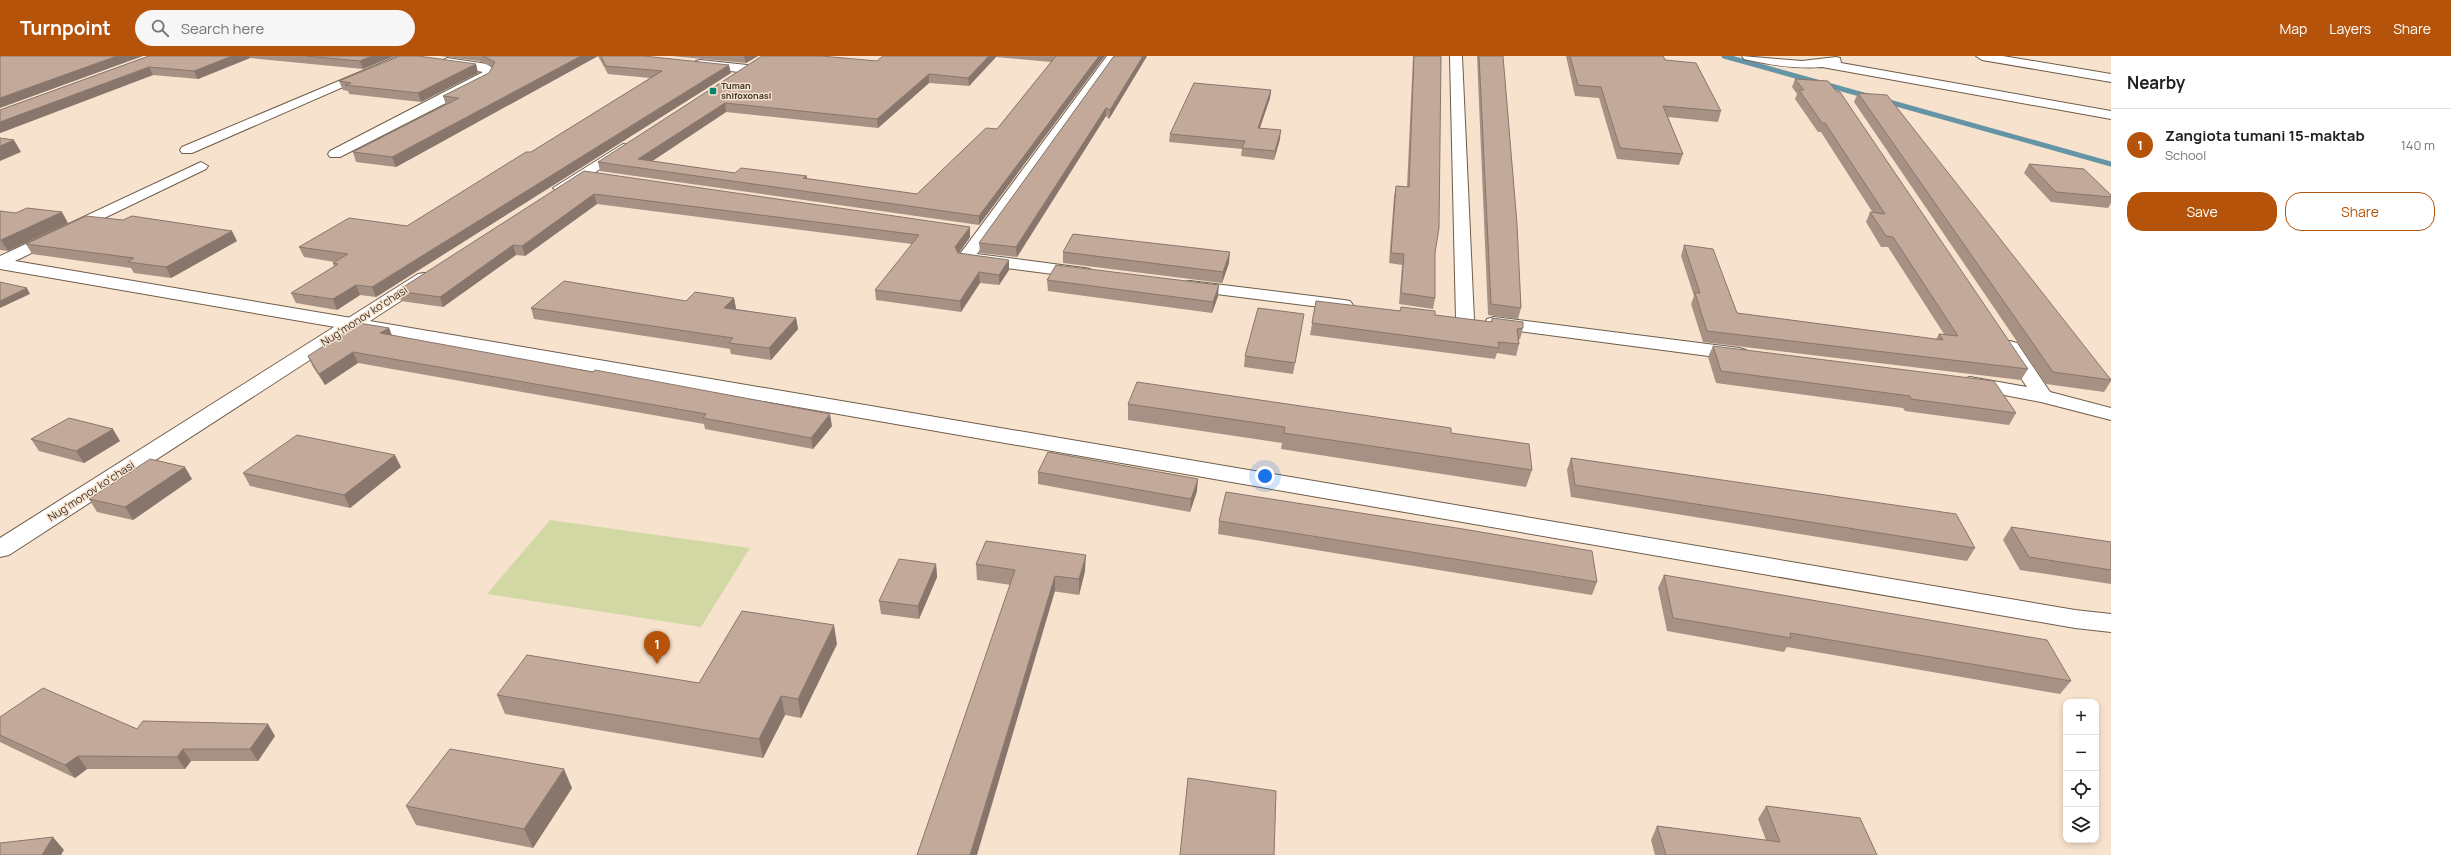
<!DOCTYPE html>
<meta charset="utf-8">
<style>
:root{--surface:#fff;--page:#f6f6f6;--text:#202124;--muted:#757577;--line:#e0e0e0;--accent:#b45309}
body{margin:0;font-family:Manrope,sans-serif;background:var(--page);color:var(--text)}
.controls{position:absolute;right:12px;bottom:12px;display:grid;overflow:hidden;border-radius:8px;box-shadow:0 2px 6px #0003}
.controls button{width:36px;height:36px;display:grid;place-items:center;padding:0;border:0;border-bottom:1px solid var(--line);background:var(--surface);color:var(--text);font:20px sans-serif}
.you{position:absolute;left:1265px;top:420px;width:14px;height:14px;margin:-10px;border:3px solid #fff;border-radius:50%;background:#1a73e8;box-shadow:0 0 0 6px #1a73e833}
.badge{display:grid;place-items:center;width:26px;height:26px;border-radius:50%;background:var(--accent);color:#fff;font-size:13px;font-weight:700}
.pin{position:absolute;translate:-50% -33px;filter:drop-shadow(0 1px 2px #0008)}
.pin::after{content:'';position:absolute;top:21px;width:14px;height:12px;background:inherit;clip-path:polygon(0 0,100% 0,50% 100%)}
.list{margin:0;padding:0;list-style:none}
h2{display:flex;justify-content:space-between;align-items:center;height:52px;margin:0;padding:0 16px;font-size:17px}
h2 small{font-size:13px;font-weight:400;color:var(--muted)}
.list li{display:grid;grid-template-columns:26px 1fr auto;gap:12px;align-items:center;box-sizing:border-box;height:72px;padding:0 16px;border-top:1px solid var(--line)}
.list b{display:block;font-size:15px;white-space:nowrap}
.list p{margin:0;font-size:13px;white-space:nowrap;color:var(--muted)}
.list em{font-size:13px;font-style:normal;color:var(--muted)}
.actions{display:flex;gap:8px;padding:12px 16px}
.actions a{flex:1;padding:9px 0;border:1px solid var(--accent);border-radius:16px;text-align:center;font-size:14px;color:var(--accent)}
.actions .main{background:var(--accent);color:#fff}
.icon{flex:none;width:22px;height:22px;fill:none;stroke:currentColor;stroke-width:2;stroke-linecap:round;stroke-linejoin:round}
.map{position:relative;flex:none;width:2111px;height:799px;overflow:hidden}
header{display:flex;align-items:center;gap:24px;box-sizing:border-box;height:56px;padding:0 20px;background:var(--accent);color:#fff}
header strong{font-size:19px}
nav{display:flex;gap:22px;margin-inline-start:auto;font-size:14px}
.search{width:280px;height:36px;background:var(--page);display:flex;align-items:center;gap:10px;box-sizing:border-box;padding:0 14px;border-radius:22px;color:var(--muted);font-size:15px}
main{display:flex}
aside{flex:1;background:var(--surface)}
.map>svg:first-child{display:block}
.green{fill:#d2d8a4}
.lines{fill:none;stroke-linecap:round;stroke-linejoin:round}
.stream{stroke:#6594a6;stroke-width:5}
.street-casing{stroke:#6e5c4a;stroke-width:2}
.secondary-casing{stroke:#6e5c4a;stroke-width:2}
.street{fill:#fff;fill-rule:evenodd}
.secondary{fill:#fff;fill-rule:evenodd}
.wall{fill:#a79184;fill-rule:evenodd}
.shaded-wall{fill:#88766c}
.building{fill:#c2a99a;stroke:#88766c}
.poi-dot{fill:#06876b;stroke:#f7e2cd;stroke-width:1.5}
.labels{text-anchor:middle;stroke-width:3;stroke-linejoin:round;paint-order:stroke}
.far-poi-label{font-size:9px;font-weight:bold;fill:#3e362e;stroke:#f7e2cd;text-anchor:start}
.street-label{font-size:11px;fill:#3e362e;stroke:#f7e2cd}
</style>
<header>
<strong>Turnpoint</strong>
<div class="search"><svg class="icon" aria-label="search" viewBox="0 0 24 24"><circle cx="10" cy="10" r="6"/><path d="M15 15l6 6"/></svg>Search here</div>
<nav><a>Map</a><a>Layers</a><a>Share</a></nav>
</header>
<main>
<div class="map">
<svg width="2111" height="799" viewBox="0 0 2111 799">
<rect width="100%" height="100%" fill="#f7e2cd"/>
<polygon class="green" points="550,464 750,492 701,571 487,538"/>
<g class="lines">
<g class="stream">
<polyline points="1724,0 1867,40"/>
<polyline points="1882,44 2111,108"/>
</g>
<defs>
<g id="street">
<polygon points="398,0 414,0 192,97 182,97 180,94 182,91"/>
<polygon points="1107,0 1119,0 977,198 1084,212 1090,213 1093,217 1090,221 1084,222 960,206 957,202 960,198"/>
<polygon points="1450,0 1462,0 1474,264 1472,268 1458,268 1456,264"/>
<path d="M 1742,0 L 1802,5 L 1836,1 L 1840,2 L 1841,7 L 2111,55 L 2111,63 L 1822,11 C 1795,13 1770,9 1744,3 Z"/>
<polygon points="1976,0 2003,0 2111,18 2111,26 1982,4"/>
<polygon points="447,2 487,8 496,15 491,24 340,101 330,101 328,98 330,95 483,16 443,9 441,6"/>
<polygon points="700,4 747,9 753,13 747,17 696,11 694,8 696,5"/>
<polygon points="201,106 208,110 206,113 15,205 2075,554 2111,558 2111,576 2075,572 0,213 0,200"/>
<polygon points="1190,225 1344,244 1350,245 1353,249 1350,253 1344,254 1184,234 1181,230 1184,226"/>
<polygon points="1494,261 1739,292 1746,294 1749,298 1746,302 1739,304 1487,271 1485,267 1487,263"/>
<polygon points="2010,285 2017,287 2050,336 2111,352 2111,364 2041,346 1963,331 1960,327 1963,323 1970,321 2027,331 2000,291 2003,287"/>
</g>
<g id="secondary">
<polygon points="623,88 628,89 630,92 628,95 566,135 561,137 553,132"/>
<polygon points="424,217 430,218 433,222 430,226 9,499 0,501 0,482 418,218"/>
</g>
</defs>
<use href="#street" class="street-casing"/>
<use href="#secondary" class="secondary-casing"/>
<use href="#street" class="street"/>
<use href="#secondary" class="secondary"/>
</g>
<g class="wall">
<polygon points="149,0 394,0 363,13 250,2 198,23 153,19 0,77 0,54"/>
<polygon points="440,0 598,0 396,111 356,106 353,96 446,49 443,40 489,17 492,11 479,5"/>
<polygon points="598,0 644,0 731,17 376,241 360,239 337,254 296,247 291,237 334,211 333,207 335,206 304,201 299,191 407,170 531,96 650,22 608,18"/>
<polygon points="671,0 758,0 746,7"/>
<path d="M 762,0 L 877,5 L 883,0 L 1105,0 L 979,169 L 600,115 L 598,106 ZM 996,1 L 1051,6 L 997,73 L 917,138 L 807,123 L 807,120 L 735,117 L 652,105 L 726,56 L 878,72 L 929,27 L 969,30 Z"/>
<polygon points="1114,0 1147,0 1109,63 1106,60 1017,201 980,197 979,187"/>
<polygon points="1413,0 1441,0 1435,197 1435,242 1433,253 1399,248 1402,209 1389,207 1394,140 1396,130 1407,131"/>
<polygon points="1477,0 1503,0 1521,252 1518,263 1488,259"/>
<polygon points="1566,0 1663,0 1665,4 1721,55 1718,66 1668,61 1683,98 1679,109 1617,103 1599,42 1575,40"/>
<polygon points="476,8 478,17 421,46 349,38 348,35 343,34 339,25"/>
<polygon points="1795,23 2028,313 2021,324 1703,286 1691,248 1694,240 1681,200 1684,189 1737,257 1936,283 1939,278 1944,278 1888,191 1881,191 1866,166 1870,156 1873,157 1821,76 1818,76 1795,43 1797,38 1792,31"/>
<polygon points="1271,34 1270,42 1260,72 1280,83 1274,104 1241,100 1242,93 1169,86 1170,78"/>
<polygon points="1858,37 2111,323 2111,325 2104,336 2046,328 1854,46"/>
<polygon points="2029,108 2111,139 2111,147 2108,152 2051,146 2024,117"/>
<polygon points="584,115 970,181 959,197 1009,204 1009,214 999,229 980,227 961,256 876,244 875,234 912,188 597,148 525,200 516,199 443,251 401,245 397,235"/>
<polygon points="0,155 68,167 8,195 0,194"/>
<polygon points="237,185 171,222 134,217 131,212 32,198 26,188"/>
<polygon points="1063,196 1229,207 1222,227 1063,207"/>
<polygon points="1047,224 1218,240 1212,257 1048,235"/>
<polygon points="734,242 736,253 796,262 798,273 771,304 731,298 730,293 534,263 531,252 686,245"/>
<polygon points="1316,245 1400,255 1401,251 1435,259 1491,266 1492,262 1523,272 1520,283 1518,284 1519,288 1516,300 1497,297 1495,303 1310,279"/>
<polygon points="1302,269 1293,318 1244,311 1245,300"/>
<polygon points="389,272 392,279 832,370 813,393 705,373 704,368 358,307 325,329 313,311 308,300"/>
<polygon points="1713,290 2016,357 2009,369 1905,355 1903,352 1716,327 1708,301"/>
<polygon points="1128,348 1451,377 1532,414 1526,431 1281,393 1282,387 1128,364"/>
<polygon points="31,383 120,385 84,407 39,395"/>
<polygon points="1571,402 1975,492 1967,505 1571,441 1567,414"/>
<polygon points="401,411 350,452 250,430 243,417"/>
<polygon points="1038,416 1197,435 1190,456 1038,428"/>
<polygon points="192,423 133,464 97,456 89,443"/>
<polygon points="1219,465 1597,526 1592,539 1218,478"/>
<polygon points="2011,471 2111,486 2111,528 2020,514 2003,484"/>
<polygon points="936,508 937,521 919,563 881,558 879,545"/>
<polygon points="976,508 1085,515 1079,539 977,524"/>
<polygon points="1664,519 2071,625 2060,638 1787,591 1784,596 1667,575 1658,532"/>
<polygon points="837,588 801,662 785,659 763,702 505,658 497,639 699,627"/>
<polygon points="0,661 137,673 275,680 258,705 191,705 185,713 87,713 75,722 0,686"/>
<polygon points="572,732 533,792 416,769 406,750"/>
<polygon points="1766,750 1877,799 1655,799 1651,784 1657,770 1766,784 1758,763"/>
</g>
<g class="shaded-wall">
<polygon points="117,0 143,0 0,52 0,42"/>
<polygon points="232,0 249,0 250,2 198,23 194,15"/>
<polygon points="372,0 394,0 363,13 360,5"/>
<polygon points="581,0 598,0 396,111 392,101"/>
<polygon points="744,0 758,0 746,7"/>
<polygon points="989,0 996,0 996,1 969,30 968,22"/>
<polygon points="1099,0 1105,0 979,169 979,160"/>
<polygon points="1143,0 1147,0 1109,63 1110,54"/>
<polygon points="476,8 478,17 421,46 418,37"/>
<polygon points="729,9 731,17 376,241 372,231"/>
<polygon points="149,11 153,19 0,77 0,66"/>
<polygon points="929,18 929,27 878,72 877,63"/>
<polygon points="1271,34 1270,42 1257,80 1258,72"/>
<polygon points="725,47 726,56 642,112 638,103"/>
<polygon points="1106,52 1106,60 1017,201 1016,191"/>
<polygon points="1281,74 1280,83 1274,104 1275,95"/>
<polygon points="14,84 21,96 0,105 0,90"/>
<polygon points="594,138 597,148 525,200 522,190"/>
<polygon points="62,156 68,167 8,195 1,184"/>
<polygon points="970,171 970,181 956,201 955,191"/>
<polygon points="232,175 237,185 171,222 166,211"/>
<polygon points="513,189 516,199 443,251 440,241"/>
<polygon points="1230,196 1229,207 1222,227 1223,216"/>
<polygon points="1009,204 1009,214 999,229 999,219"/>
<polygon points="979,216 980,227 961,256 960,245"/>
<polygon points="356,229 360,239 337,254 333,243"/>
<polygon points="1219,229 1218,240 1212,257 1213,246"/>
<polygon points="27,232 30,238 0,252 0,245"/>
<polygon points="734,242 736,253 726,263 724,252"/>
<polygon points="796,262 798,273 771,304 769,292"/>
<polygon points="389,272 393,283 380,277"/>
<polygon points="353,296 358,307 325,329 319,318"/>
<polygon points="830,358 832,370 813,393 811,382"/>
<polygon points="113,373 120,385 84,407 76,395"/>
<polygon points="395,399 401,411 350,452 344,439"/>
<polygon points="185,411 192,423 133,464 125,451"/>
<polygon points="1198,423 1197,435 1190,456 1191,443"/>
<polygon points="1086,499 1085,515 1079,539 1079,523"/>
<polygon points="936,508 937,521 919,563 918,550"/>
<polygon points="1055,520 1055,535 977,799 970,799"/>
<polygon points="834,569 837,588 801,662 798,643"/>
<polygon points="781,640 785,659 763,702 759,683"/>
<polygon points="268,668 275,680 258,705 250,693"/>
<polygon points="183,693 191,705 185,713 177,701"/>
<polygon points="78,700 87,713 75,722 65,709"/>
<polygon points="564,713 572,732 533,792 524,773"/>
<polygon points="53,781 64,794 61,799 42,799"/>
</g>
<g class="building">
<polygon points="0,0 117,0 0,42"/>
<polygon points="149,0 232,0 194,15 149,11 0,66 0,54"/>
<polygon points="306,0 372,0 360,5"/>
<polygon points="400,0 418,0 476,8 418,37 345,29 351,27 339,25"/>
<polygon points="483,0 581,0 392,101 353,96 459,42 443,40 489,17 495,6"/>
<polygon points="601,0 644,0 729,9 372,231 356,229 333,243 291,237 338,208 333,207 348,198 299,191 349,162 407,170 526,96 531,96 662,15 606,10"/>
<polygon points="762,0 821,0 877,5 883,0 989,0 968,22 929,18 877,63 725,47 638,103 735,117 741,112 807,120 803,122 917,138 986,72 997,73 1056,0 1099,0 979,160 598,106"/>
<polygon points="1114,0 1143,0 1110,54 1106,52 1016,191 979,187"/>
<polygon points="1414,0 1441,0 1439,172 1435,197 1435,242 1401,237 1404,198 1391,197 1396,130 1409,131"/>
<polygon points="1479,0 1503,0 1517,168 1521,252 1491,248"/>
<polygon points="1570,0 1663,0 1665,4 1696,7 1721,55 1663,50 1683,98 1620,92 1601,31 1578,29"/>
<polygon points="1795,23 1828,25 1836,35 1840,36 2028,313 1707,275 1695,237 1700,237 1684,189 1713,193 1737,257 1943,284 1939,278 1958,280 1893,181 1886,180 1870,156 1885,158 1825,67 1822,67 1799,34 1804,34"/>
<polygon points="1194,27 1271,34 1258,72 1281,74 1275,95 1242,92 1245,85 1170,78"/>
<polygon points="1858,37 1887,39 2111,324 2053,316"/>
<polygon points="0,82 14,84 0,90"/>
<polygon points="2029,108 2084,113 2111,139 2111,141 2056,136"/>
<polygon points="584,115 970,171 955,191 958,197 1009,204 999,219 979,216 960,245 875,234 919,179 594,138 522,190 513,189 440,241 397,235"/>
<polygon points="27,152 62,156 1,184 0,184 0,155 16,157"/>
<polygon points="86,160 123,164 132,160 232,175 166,211 128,206 134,202 26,188"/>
<polygon points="1073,178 1230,196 1223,216 1063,196"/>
<polygon points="1056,209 1219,229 1213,246 1047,224"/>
<polygon points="564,225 686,245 695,236 734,242 724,252 796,262 769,292 729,287 733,282 531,252"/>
<polygon points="0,226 27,232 0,245"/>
<polygon points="1316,245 1400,255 1401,251 1435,255 1435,259 1492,266 1492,262 1523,266 1523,272 1517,273 1519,288 1498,286 1499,292 1312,267"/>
<polygon points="1258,252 1304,258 1295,307 1245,300"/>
<polygon points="359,267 389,272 380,277 593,316 595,314 830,358 811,382 703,362 706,358 353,296 319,318 308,300"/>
<polygon points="1713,290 1994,325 2016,357 1911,343 1910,340 1721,315"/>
<polygon points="1137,326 1451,372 1451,377 1529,388 1532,414 1284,377 1285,371 1128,348"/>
<polygon points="69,362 113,373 76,395 31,383"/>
<polygon points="297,379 395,399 344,439 243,417"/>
<polygon points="1048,396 1198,423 1191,443 1038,416"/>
<polygon points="1571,402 1956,458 1975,492 1575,429"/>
<polygon points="150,403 185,411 125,451 89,443"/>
<polygon points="1226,436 1463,473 1592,495 1597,526 1219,465"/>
<polygon points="2011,471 2111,486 2111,514 2029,501"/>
<polygon points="986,485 1086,499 1079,523 1055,520 970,799 917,799 1015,514 976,508"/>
<polygon points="899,503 936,508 918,550 879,545"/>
<polygon points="1664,519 2047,584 2071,625 1790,577 1791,582 1673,562"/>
<polygon points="742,555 834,569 798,643 781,640 759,683 497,639 527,599 699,627"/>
<polygon points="43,632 137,673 143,665 268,668 250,693 183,693 177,701 78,700 65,709 0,679 0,661"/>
<polygon points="450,693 564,713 524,773 406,750"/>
<polygon points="1188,722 1276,735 1274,799 1180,799"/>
<polygon points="1766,750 1860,762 1877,799 1666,799 1657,770 1780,786"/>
<polygon points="53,781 42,799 0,799 0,787"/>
</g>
<rect class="poi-dot" x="709" y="31" width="8" height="8" rx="2"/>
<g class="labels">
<g class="far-poi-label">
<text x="721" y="33">Tuman<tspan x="721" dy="10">shifoxonasi</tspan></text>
</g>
<g class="street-label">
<text transform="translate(364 260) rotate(-33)" y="4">Nugʻmonov koʻchasi</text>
<text transform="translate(91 435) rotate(-33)" y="4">Nugʻmonov koʻchasi</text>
</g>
</g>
</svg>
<div class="controls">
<button>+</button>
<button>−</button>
<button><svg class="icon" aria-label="locate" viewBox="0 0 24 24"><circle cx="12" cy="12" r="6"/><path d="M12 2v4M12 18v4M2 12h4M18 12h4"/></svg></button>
<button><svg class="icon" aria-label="layers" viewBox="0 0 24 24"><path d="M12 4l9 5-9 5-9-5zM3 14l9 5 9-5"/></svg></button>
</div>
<div class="you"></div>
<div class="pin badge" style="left:657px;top:608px">1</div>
</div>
<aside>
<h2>Nearby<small></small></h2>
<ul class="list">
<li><span class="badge">1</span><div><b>Zangiota tumani 15-maktab</b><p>School</p></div><em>140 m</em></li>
</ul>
<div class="actions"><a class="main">Save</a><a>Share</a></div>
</aside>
</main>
